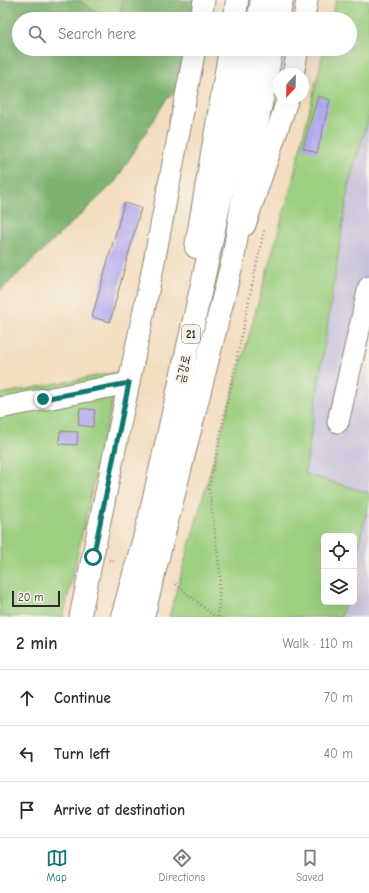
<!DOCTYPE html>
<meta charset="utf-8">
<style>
:root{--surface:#fff;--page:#f7f7f7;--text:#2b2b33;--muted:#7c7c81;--line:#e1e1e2;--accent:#0f766e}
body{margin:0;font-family:"Comic Neue","Poor Story",sans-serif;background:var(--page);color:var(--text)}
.controls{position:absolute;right:12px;bottom:12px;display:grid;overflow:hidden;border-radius:6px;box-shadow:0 4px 16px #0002}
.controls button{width:36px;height:36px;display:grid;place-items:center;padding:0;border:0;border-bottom:1px solid var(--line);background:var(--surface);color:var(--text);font:20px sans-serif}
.compass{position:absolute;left:273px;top:68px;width:36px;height:36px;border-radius:50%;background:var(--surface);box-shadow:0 4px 16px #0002;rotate:202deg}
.scale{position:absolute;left:12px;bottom:10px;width:48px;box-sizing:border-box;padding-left:4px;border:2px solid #2b2b2b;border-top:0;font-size:11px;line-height:14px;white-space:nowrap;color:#2b2b2b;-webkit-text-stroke:3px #f7f3e8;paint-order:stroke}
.stop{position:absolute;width:12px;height:12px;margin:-9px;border:3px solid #0f766e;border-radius:50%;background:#fff}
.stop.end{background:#0f766e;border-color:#fff;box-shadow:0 1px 4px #0008}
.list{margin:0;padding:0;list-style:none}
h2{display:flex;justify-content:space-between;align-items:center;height:52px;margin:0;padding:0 16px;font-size:17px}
h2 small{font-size:13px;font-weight:400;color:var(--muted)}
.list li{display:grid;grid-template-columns:26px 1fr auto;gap:12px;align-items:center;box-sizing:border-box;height:56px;padding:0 16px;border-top:1px solid var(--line)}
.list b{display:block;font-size:15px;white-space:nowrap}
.list em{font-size:13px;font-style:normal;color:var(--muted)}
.icon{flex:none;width:22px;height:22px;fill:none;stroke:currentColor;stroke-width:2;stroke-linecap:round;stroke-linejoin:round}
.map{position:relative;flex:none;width:369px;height:617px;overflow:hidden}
.search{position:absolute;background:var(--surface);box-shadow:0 4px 16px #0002;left:12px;right:12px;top:12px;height:44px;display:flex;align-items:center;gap:10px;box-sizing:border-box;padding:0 14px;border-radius:22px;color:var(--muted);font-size:15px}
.sheet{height:220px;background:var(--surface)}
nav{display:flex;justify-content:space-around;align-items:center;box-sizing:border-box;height:56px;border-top:1px solid var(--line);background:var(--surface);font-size:11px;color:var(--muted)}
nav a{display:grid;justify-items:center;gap:2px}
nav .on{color:var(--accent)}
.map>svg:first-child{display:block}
.industrial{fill:#c6c0da}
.green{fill:#9ccf80;stroke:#647d56}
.forest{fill:#7db26e;stroke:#546e4c}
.building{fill:#afa5ee}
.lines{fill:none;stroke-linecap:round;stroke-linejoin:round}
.minor-casing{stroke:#8f8475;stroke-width:23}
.highway-casing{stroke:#8f8475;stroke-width:24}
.path{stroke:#8f8475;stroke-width:2.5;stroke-dasharray:1 3;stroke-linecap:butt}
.minor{stroke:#fff;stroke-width:21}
.highway{stroke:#fff;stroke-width:22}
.route{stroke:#0f766e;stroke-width:5}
.labels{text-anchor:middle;stroke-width:4;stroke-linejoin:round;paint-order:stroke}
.shield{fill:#f7f3e8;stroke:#686764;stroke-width:1}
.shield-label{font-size:11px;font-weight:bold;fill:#2b2b2b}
.street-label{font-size:12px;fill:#2b2b2b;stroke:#f7f3e8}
</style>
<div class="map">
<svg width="369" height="617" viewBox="0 0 369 617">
<rect width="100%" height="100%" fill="#f7f3e8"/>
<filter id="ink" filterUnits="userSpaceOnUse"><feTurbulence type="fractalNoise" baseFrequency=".025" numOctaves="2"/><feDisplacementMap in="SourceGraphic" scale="8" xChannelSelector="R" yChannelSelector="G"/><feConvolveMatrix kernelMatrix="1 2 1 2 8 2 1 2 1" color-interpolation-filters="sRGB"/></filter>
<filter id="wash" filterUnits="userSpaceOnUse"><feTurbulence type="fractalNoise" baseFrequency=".012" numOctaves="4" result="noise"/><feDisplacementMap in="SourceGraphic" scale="16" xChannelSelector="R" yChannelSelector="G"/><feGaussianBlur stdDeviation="0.9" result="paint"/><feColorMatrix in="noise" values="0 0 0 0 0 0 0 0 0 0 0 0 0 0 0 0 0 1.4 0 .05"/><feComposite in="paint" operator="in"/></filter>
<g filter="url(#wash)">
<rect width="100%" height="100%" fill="#f3ddbf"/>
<g class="industrial">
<polygon points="369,117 369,493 305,475 349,183"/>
<polygon points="369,502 369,617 342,617 345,602 354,602 354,565"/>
</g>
<g class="green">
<polygon points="78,0 122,0 120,19 106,19"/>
<polygon points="336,0 369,0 369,117 349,183 305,474 369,493 369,502 354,565 354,536 324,536 324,602 345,602 341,617 169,617 291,187 324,49 350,49 350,19 331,19"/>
<polygon points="119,372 63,617 0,617 0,394"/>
</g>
<g class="forest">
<polygon points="0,0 78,0 106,19 19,19 19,49 187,49 180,89 166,100 115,182 0,291"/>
<polygon points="122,0 195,0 191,19 120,19"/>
</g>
<g id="blocks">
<g class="building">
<polygon points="318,96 330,100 317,153 303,148"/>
<polygon points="124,203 141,208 110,322 92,317"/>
<polygon points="80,408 95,410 93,427 78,425"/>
<polygon points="60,431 78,432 77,445 59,444"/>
</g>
</g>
</g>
<g filter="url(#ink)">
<use href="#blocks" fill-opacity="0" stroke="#8f8475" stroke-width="1"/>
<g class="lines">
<defs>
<g id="minor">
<polyline points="201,19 204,0"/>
<polyline points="304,19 307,0"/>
<polyline points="293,74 298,49"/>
<polyline points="245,225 288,98"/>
<polyline points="0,408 129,383"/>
<polyline points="338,422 369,287"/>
<polyline points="80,617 154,262 195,49"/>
</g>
<g id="highway">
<polyline points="235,19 237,0"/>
<polyline points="258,19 262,0"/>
<polyline points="278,19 282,0"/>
<polyline points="196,247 230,49"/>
<polyline points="122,617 149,520 207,262 252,49"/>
<polyline points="143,617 233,259 247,173 272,49"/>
</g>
</defs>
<use href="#minor" class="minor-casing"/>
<use href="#highway" class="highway-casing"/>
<g class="path">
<polyline points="109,560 115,561"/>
<polyline points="176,584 215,617"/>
<polyline points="218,617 220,573 209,488 264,230"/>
</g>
<use href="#minor" class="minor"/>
<use href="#highway" class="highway"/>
</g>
</g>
<g class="lines" filter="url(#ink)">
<polyline class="route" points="43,399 129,383 93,557"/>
</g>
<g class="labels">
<rect class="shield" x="182" y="325" width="18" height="18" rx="3"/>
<g class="shield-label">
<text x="191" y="338">21</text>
</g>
<g class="street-label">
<text transform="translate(183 369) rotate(-77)" y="4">금강로</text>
</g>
</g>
</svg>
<div class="controls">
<button><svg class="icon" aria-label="locate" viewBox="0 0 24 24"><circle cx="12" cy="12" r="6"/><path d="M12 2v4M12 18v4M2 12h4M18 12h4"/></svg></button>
<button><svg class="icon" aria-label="layers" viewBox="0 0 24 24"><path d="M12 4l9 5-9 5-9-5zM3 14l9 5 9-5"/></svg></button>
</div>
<svg class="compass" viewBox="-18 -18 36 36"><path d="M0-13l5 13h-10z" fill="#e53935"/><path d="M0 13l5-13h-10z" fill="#7c7c81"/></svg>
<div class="scale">20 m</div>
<div class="stop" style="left:93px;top:557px"></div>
<div class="stop end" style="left:43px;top:399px"></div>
<div class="search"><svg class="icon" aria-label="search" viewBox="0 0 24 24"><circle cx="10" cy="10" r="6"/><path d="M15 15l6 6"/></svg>Search here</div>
</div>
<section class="sheet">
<h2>2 min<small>Walk · 110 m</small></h2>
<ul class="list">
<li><svg class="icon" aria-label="ahead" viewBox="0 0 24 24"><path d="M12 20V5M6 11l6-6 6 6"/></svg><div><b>Continue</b></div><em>70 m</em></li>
<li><svg class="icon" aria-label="left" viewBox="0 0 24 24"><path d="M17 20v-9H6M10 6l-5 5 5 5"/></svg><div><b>Turn left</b></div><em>40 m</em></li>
<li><svg class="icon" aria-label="arrive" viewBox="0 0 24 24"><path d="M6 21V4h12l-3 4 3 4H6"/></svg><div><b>Arrive at destination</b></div></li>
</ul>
</section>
<nav>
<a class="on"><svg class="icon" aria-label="map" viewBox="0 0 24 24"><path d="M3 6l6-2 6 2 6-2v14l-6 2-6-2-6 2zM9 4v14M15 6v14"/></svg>Map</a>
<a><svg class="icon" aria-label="directions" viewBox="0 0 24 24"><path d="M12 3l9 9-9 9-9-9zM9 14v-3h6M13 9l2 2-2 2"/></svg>Directions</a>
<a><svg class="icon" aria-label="saved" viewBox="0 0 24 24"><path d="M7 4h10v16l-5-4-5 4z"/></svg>Saved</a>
</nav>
